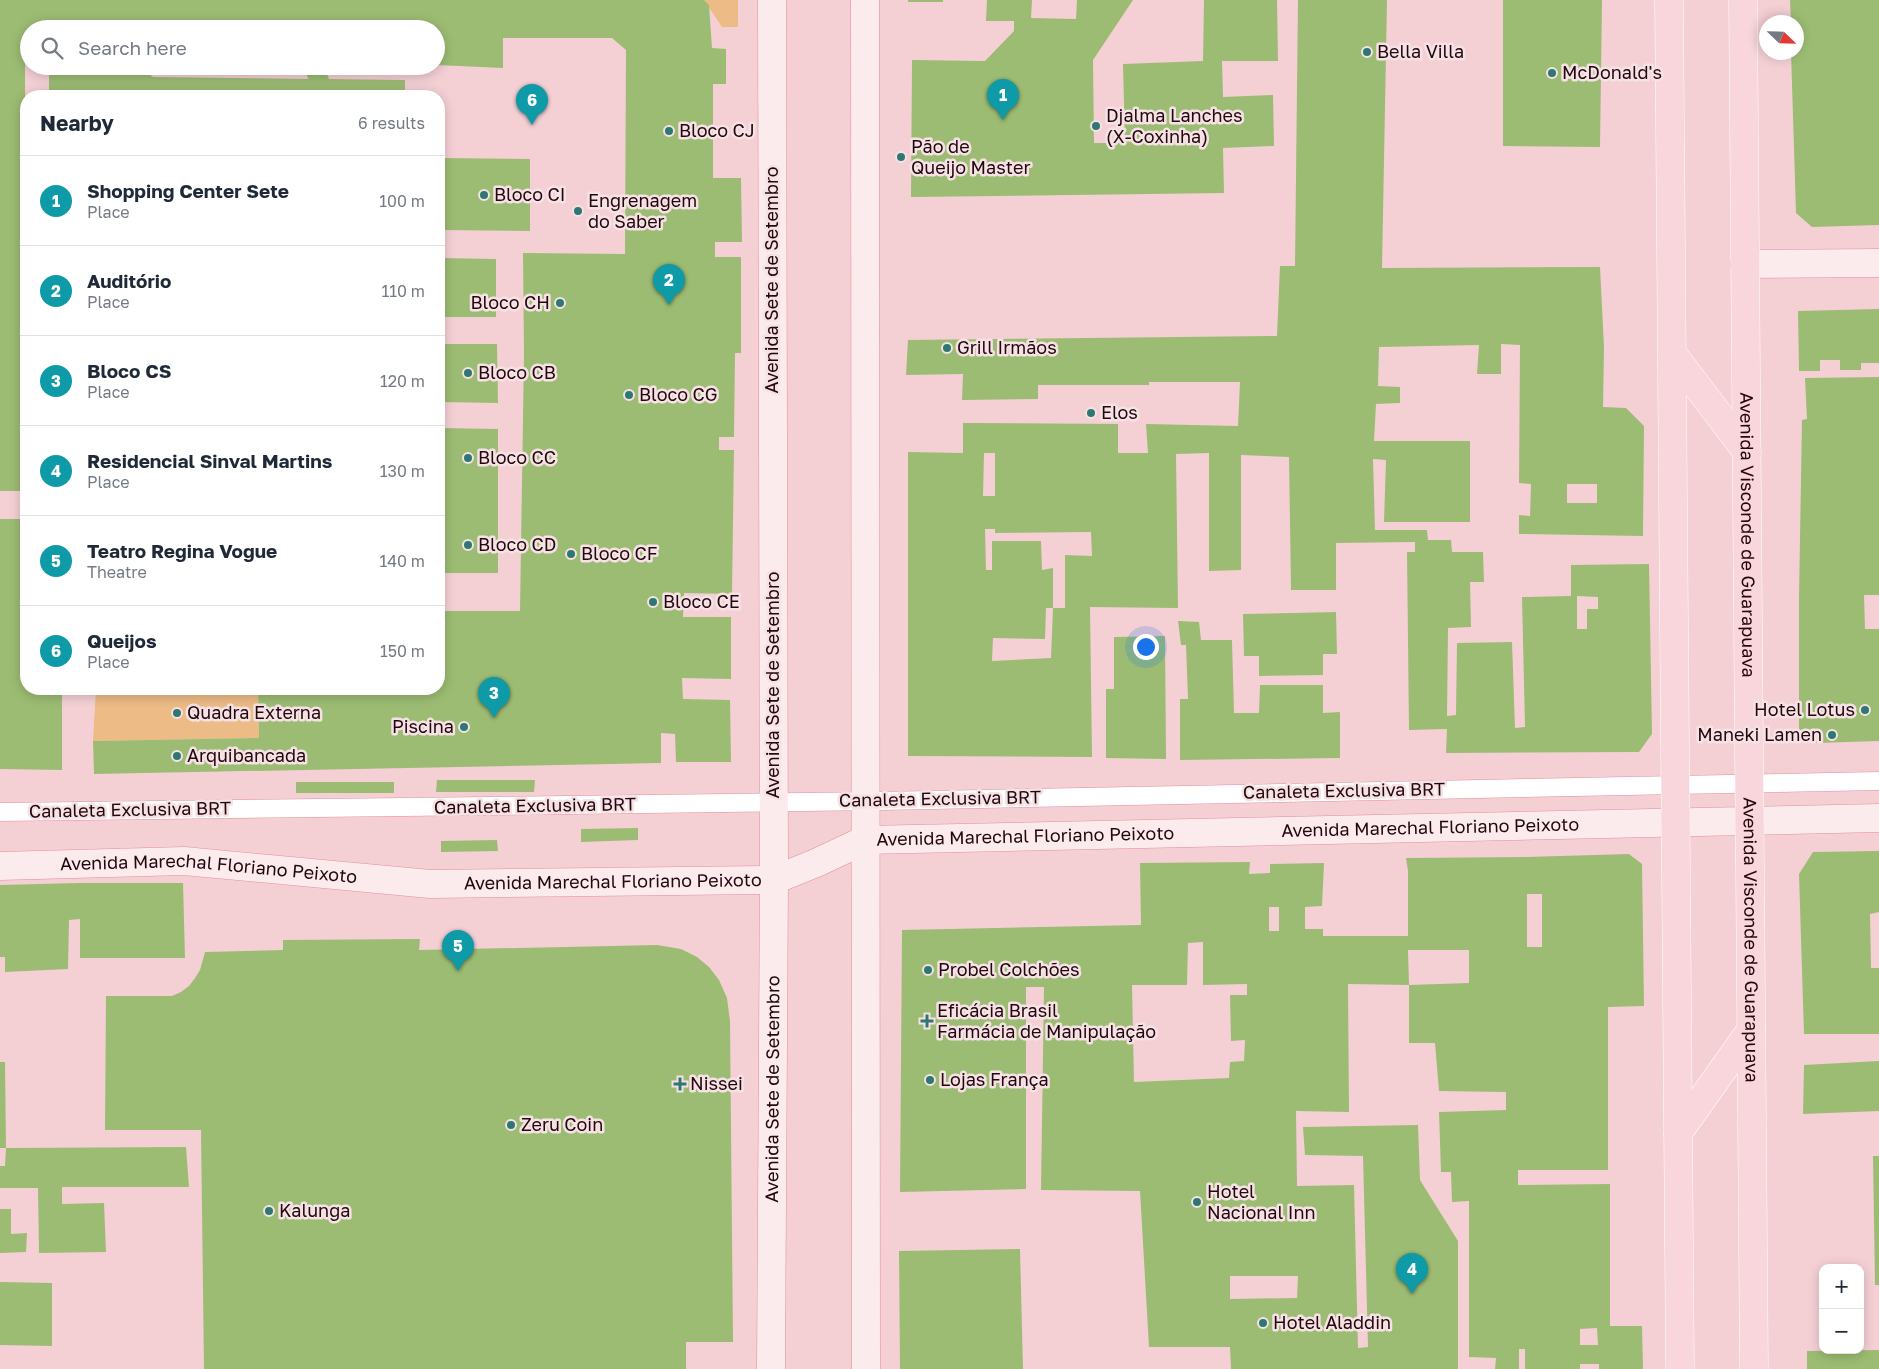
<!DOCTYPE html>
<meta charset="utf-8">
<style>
:root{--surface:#fff;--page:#f6f6f7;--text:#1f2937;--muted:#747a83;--line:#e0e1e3;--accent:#2f7772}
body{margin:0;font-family:"Golos Text",sans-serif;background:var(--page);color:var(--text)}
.controls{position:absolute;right:15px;bottom:15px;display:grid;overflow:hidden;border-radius:10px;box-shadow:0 2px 12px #0003}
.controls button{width:45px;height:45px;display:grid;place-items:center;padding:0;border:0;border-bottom:1px solid var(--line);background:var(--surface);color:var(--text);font:25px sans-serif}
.compass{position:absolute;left:1759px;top:15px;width:45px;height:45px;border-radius:50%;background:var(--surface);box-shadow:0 2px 12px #0003;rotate:113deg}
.you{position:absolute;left:1145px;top:646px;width:18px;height:18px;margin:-12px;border:4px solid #fff;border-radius:50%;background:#1a73e8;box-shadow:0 0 0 8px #1a73e833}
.badge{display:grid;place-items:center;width:32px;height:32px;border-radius:50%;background:var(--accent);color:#fff;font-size:16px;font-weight:700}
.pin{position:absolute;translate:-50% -41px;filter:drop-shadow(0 1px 2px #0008)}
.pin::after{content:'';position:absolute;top:26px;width:18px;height:15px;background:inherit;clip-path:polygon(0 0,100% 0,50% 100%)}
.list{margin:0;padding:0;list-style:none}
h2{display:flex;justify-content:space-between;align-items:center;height:65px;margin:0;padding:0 20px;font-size:21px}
h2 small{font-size:16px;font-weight:400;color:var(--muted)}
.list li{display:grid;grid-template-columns:32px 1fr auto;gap:15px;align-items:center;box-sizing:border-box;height:90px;padding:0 20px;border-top:1px solid var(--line)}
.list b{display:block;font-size:19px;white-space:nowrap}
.list p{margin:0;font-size:16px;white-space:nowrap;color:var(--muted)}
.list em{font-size:16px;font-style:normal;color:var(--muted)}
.icon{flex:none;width:28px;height:28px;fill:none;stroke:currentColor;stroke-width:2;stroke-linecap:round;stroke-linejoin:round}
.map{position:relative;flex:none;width:1879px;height:1369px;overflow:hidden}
.search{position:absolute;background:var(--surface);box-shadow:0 2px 12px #0003;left:20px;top:20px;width:425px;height:55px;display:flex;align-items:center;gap:12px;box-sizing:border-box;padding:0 18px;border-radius:28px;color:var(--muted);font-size:19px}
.panel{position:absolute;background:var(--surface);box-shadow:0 2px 12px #0003;left:20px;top:90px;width:425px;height:605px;border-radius:20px}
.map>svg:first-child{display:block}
.green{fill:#ecbb86}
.building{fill:#9cbc73;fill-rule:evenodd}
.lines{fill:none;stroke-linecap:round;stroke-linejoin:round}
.lane-casing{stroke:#e38e9d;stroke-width:19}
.secondary-casing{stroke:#e38e9d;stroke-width:29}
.primary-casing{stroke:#fff;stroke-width:29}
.lane{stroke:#fff;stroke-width:18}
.secondary{stroke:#fbebed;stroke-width:28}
.primary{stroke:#f8d6db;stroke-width:28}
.poi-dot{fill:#2f7772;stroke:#f5e2e5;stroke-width:2}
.labels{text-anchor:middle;stroke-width:5;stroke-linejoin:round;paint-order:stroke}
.poi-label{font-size:18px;fill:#24060e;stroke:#f5e2e5;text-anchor:start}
.street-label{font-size:18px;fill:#24060e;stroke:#f5e2e5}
</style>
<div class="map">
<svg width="1879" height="1369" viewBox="0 0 1879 1369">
<rect width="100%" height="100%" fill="#f4d0d5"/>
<g class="green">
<polygon points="704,0 738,0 738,27 722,27"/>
<polygon points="96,689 258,689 259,738 93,741"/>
</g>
<g class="building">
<polygon points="0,0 704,0 709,5 712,48 726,49 726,84 713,84 713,178 741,178 742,242 715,242 715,257 741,257 741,353 735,353 734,437 719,437 719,450 734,450 732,594 684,593 683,617 731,617 731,679 682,678 683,699 730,700 731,762 676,762 675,734 661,733 661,763 94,774 93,741 259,738 258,689 439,689 439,611 520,611 524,353 523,253 625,254 626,50 612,38 503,38 503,68 436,65 436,29 29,29 29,40 25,43 26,491 0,491"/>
<rect x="908" y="0" width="35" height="2"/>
<polygon points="987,0 1032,0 1031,18 1076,19 1077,0 1133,0 1093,60 1094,143 1125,143 1123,64 1203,61 1204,0 1277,0 1278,61 1222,61 1223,97 1273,95 1274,146 1223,148 1224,193 911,197 912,60 985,61 1014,31 1014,21 986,21"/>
<path d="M 1298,0 L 1387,0 L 1382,268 L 1600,267 L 1604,347 L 1603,407 L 1626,408 L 1644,426 L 1643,536 L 1519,534 L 1519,515 L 1530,516 L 1531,484 L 1519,483 L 1520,345 L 1501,344 L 1501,374 L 1477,374 L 1479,345 L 1379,347 L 1378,386 L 1400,387 L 1400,403 L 1376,404 L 1374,441 L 1470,441 L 1470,522 L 1384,522 L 1386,460 L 1373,459 L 1375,530 L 1427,530 L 1428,540 L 1451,540 L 1452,552 L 1483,552 L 1484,582 L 1470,582 L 1471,627 L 1448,628 L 1447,716 L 1456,715 L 1457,643 L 1512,642 L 1515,728 L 1525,727 L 1522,597 L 1571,596 L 1571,565 L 1649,564 L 1652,734 L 1639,752 L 1446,753 L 1447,729 L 1409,730 L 1407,552 L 1415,552 L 1415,542 L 1336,543 L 1336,590 L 1291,590 L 1289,457 L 1241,455 L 1241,570 L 1209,571 L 1209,453 L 1176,454 L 1178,608 L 1090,607 L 1092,757 L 908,756 L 908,452 L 963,453 L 963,423 L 1118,424 L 1118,453 L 1148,453 L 1146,424 L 1238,426 L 1240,382 L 1149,382 L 1149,385 L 1038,385 L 1038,399 L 962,400 L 963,374 L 906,375 L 908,340 L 1277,336 L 1280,266 L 1295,266 ZM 984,453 L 995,453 L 995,496 L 983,496 ZM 1567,484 L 1597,484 L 1597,503 L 1567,503 ZM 985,529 L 995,529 L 995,533 L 1091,532 L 1092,556 L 1065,555 L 1065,608 L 1053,608 L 1051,658 L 992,661 L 993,638 L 1045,639 L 1046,608 L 1053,608 L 1053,568 L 1042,570 L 1041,541 L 992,541 L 992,570 L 986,570 ZM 1577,596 L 1598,597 L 1598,609 L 1587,609 L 1587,629 L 1577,629 Z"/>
<polygon points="1503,0 1602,0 1600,147 1503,146"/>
<polygon points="1790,0 1879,0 1879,225 1812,227 1796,213 1791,52 1796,52 1796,22 1791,22"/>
<polygon points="49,66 139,66 153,77 308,79 304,66 324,66 329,79 405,80 405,96 49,96"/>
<polygon points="439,158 530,159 530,231 439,230"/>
<polygon points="439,258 496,259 496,317 439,317"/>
<polygon points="1879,309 1879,363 1861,363 1861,370 1840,370 1840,360 1820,360 1820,371 1799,371 1798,311"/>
<polygon points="439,344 497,344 498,403 439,402"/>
<polygon points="1879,377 1879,595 1864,595 1865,629 1879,629 1879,741 1816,743 1799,729 1799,597 1802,420 1807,419 1805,378"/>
<polygon points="439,428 498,429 498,573 439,573"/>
<polygon points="0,519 26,519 26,689 62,689 62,770 0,769"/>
<polygon points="1336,612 1337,654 1323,654 1323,675 1259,676 1259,656 1244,656 1243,614"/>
<polygon points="1178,621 1199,622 1201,640 1232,640 1234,713 1259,713 1260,685 1323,685 1323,713 1340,712 1340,758 1180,760 1180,699 1188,699 1186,645 1181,645"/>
<polygon points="1165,636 1166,759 1106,758 1106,689 1114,689 1114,637"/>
<polygon points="437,780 535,780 534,792 436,792"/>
<rect x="296" y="782" width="98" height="11"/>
<polygon points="638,828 638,840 581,842 581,829"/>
<polygon points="497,840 498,851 441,852 441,841"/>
<polygon points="1879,851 1879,912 1870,914 1871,968 1879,968 1879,1034 1804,1034 1799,874 1813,852"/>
<path d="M 1629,854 L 1642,864 L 1644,1006 L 1608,1007 L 1608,1170 L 1518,1170 L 1518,1185 L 1610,1184 L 1610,1326 L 1642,1326 L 1643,1369 L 1599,1369 L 1599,1364 L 1580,1364 L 1580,1369 L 1525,1369 L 1525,1349 L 1519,1349 L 1519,1369 L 1495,1369 L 1496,1358 L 1469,1357 L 1469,1201 L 1452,1202 L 1451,1172 L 1441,1172 L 1439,1112 L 1506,1110 L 1506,1092 L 1439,1091 L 1435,1043 L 1409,1043 L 1409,985 L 1469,983 L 1469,950 L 1408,950 L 1409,985 L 1348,984 L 1349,1112 L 1296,1111 L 1297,1186 L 1354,1185 L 1358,1348 L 1368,1347 L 1363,1156 L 1305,1155 L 1303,1127 L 1418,1125 L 1420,1180 L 1458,1241 L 1458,1369 L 1231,1369 L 1230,1347 L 1149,1347 L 1140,1191 L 1041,1190 L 1044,987 L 1026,987 L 1026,1189 L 900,1192 L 902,930 L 1141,925 L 1140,863 L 1250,862 L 1249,874 L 1270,873 L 1270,864 L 1324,863 L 1322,906 L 1305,907 L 1305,929 L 1323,929 L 1323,936 L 1408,936 L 1408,871 L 1406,858 L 1526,857 ZM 1527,894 L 1542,894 L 1542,947 L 1527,947 ZM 1269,907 L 1279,907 L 1279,931 L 1269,931 ZM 1203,942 L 1203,985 L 1247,984 L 1247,995 L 1230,995 L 1231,1041 L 1245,1040 L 1244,1061 L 1230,1062 L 1229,1078 L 1134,1082 L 1132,985 L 1187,985 L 1188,943 ZM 1230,1276 L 1298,1276 L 1297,1298 L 1230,1299 ZM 1597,1328 L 1598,1345 L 1580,1345 L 1580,1329 Z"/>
<polygon points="79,883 183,883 185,958 80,958 80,919 69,920 68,969 5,972 5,957 0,957 0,885"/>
<polygon points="420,939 419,950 657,945 681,949 697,957 709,967 719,980 727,998 730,1021 733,1342 686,1342 686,1369 204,1369 201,1130 105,1130 106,996 172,996 181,992 189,986 195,978 200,970 205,952 283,950 283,940"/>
<polygon points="1879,1061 1879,1111 1803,1114 1804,1065"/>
<polygon points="0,1062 5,1062 6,1148 0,1148"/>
<polygon points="186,1147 189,1187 62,1187 62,1204 104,1203 106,1252 39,1253 38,1188 0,1188 0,1166 5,1166 6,1148"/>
<polygon points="1873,1156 1879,1156 1879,1285 1875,1285"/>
<polygon points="0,1209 11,1209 11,1234 27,1233 26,1252 0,1253"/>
<polygon points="1020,1249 1023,1369 900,1369 899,1251"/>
<polygon points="0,1282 52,1283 52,1346 0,1345"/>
<polygon points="1879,1350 1879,1369 1807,1369 1807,1351"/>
</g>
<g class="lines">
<defs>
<polyline id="lane" points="0,812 881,801 1879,781"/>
<g id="secondary">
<polyline points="865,0 866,1369"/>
<polyline points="1745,264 1879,263"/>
<path id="s1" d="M 0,866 L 184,861 L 430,884 L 774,880 L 816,863 L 865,840 L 1879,818"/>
<path id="s2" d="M 771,1369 L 774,880 L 772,0"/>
</g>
<g id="primary">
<polyline points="1669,0 1680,1369"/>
<path id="s3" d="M 1743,0 L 1754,1369"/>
<polyline points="1672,353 1747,452"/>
<polyline points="1678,1133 1751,1030"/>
</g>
</defs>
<use href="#lane" class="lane-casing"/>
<use href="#secondary" class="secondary-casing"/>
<use href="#primary" class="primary-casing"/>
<use href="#lane" class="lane"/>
<use href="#secondary" class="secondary"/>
<use href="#primary" class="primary"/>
</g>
<g class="poi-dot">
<circle cx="1367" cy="52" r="5"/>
<circle cx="1552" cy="73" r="5"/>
<circle cx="1096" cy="126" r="5"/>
<circle cx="669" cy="131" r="5"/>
<circle cx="901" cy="157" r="5"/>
<circle cx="484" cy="195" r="5"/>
<circle cx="578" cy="211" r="5"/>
<circle cx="560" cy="303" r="5"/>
<circle cx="947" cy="348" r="5"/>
<circle cx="468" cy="373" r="5"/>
<circle cx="629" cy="395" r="5"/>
<circle cx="1091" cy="413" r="5"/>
<circle cx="468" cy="458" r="5"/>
<circle cx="468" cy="545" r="5"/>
<circle cx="571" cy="554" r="5"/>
<circle cx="653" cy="602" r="5"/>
<circle cx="1865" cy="710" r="5"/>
<circle cx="177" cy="713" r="5"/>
<circle cx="464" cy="727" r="5"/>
<circle cx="1832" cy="735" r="5"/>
<circle cx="177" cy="756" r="5"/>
<circle cx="928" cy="970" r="5"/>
<path d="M924.5 1013.5h5v5h5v5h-5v5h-5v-5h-5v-5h5z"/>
<circle cx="930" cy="1080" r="5"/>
<path d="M677.5 1076.5h5v5h5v5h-5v5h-5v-5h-5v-5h5z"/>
<circle cx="511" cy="1125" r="5"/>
<circle cx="1197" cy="1202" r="5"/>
<circle cx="269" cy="1211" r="5"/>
<circle cx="1263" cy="1323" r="5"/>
</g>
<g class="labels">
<g class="poi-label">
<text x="1377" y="58">Bella Villa</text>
<text x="1562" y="79">McDonald's</text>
<text x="1106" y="122">Djalma Lanches<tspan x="1106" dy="21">(X-Coxinha)</tspan></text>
<text x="679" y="137">Bloco CJ</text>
<text x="911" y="153">Pão de<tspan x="911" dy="21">Queijo Master</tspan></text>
<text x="494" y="201">Bloco CI</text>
<text x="588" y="207">Engrenagem<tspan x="588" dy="21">do Saber</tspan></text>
<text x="550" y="309" text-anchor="end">Bloco CH</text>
<text x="957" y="354">Grill Irmãos</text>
<text x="478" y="379">Bloco CB</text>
<text x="639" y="401">Bloco CG</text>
<text x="1101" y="419">Elos</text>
<text x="478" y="464">Bloco CC</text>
<text x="478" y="551">Bloco CD</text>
<text x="581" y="560">Bloco CF</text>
<text x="663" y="608">Bloco CE</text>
<text x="1855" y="716" text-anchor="end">Hotel Lotus</text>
<text x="187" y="719">Quadra Externa</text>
<text x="454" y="733" text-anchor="end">Piscina</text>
<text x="1822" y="741" text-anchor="end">Maneki Lamen</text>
<text x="187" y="762">Arquibancada</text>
<text x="938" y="976">Probel Colchões</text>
<text x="937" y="1017">Eficácia Brasil<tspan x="937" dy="21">Farmácia de Manipulação</tspan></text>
<text x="940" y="1086">Lojas França</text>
<text x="690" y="1090">Nissei</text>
<text x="521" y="1131">Zeru Coin</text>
<text x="1207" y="1198">Hotel<tspan x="1207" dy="21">Nacional Inn</tspan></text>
<text x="279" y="1217">Kalunga</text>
<text x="1273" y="1329">Hotel Aladdin</text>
</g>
<g class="street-label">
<text transform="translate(772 280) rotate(-90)" y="6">Avenida Sete de Setembro</text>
<text dy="6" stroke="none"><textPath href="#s3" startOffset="535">Avenida Visconde de Guarapuava</textPath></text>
<text transform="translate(773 685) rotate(-90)" y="6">Avenida Sete de Setembro</text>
<text transform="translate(1344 791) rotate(-1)" y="6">Canaleta Exclusiva BRT</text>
<text transform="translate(940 799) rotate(-1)" y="6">Canaleta Exclusiva BRT</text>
<text transform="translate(535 806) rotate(-1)" y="6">Canaleta Exclusiva BRT</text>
<text transform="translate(130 810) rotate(-1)" y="6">Canaleta Exclusiva BRT</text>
<text dy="6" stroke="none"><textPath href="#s1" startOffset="1440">Avenida Marechal Floriano Peixoto</textPath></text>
<text dy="6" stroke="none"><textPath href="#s1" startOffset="1035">Avenida Marechal Floriano Peixoto</textPath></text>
<text dy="6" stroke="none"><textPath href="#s1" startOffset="209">Avenida Marechal Floriano Peixoto</textPath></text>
<text dy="6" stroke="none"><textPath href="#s1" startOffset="614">Avenida Marechal Floriano Peixoto</textPath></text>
<text dy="6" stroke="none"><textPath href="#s3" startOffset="940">Avenida Visconde de Guarapuava</textPath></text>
<text dy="6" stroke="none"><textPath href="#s2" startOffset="280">Avenida Sete de Setembro</textPath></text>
</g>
</g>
</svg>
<div class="controls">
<button>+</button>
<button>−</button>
</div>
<svg class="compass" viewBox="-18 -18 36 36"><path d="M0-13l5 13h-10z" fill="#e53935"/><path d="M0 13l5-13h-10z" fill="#747a83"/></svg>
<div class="you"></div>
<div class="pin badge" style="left:1003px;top:120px;background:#0f9aa8">1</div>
<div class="pin badge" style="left:669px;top:305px;background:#0f9aa8">2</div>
<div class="pin badge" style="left:494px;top:718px;background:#0f9aa8">3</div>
<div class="pin badge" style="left:1412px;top:1294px;background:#0f9aa8">4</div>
<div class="pin badge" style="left:458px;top:971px;background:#0f9aa8">5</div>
<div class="pin badge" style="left:532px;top:125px;background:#0f9aa8">6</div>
<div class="search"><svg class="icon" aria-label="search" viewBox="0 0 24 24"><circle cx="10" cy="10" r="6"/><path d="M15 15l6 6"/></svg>Search here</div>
<section class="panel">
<h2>Nearby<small>6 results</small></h2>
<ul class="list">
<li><span class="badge" style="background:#0f9aa8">1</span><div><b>Shopping Center Sete</b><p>Place</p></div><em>100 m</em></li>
<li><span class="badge" style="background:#0f9aa8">2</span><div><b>Auditório</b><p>Place</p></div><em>110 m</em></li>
<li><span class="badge" style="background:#0f9aa8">3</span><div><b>Bloco CS</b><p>Place</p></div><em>120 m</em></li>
<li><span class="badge" style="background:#0f9aa8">4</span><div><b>Residencial Sinval Martins</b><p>Place</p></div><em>130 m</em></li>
<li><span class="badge" style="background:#0f9aa8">5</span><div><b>Teatro Regina Vogue</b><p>Theatre</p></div><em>140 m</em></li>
<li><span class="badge" style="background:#0f9aa8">6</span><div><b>Queijos</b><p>Place</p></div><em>150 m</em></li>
</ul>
</section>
</div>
